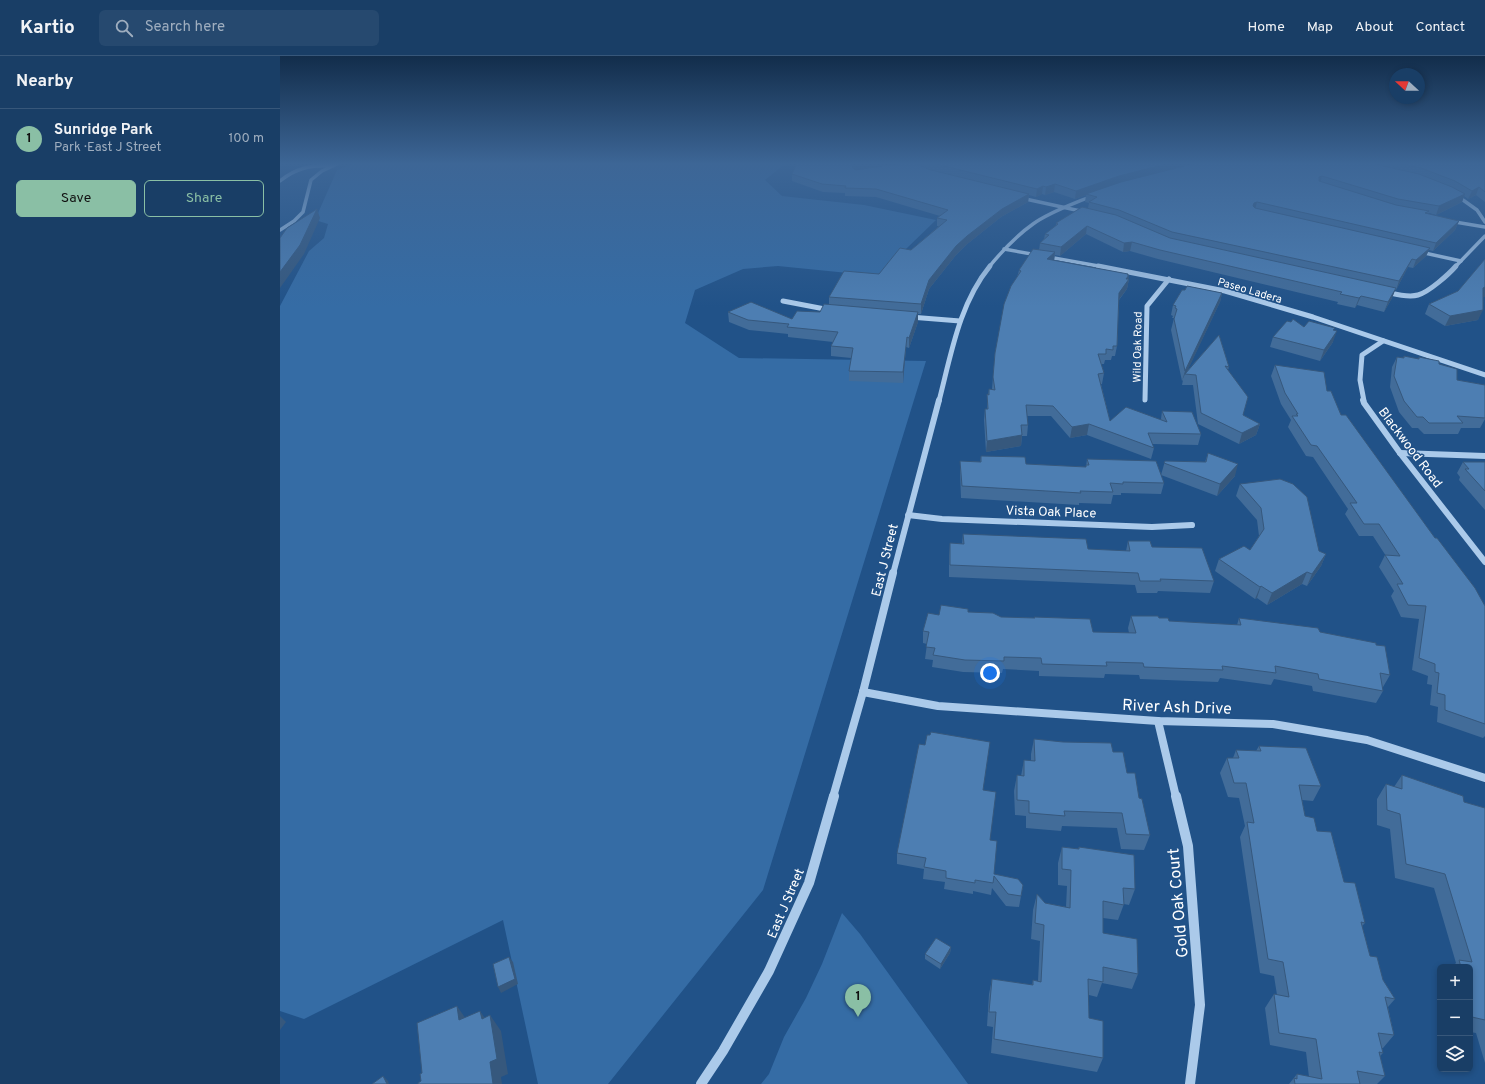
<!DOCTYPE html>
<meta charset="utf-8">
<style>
:root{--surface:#193e66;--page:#26496f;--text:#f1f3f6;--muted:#9faebf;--line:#37577a;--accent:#8abfa5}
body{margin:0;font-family:Overpass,sans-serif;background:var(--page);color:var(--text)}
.controls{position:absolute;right:12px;bottom:12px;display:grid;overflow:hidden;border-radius:6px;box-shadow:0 2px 6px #0003}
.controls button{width:36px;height:36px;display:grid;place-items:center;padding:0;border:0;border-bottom:1px solid var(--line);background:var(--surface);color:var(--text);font:20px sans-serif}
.compass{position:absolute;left:1109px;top:12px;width:36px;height:36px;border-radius:50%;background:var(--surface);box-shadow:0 2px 6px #0003;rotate:291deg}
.you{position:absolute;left:710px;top:617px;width:14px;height:14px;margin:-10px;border:3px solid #fff;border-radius:50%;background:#1a73e8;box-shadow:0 0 0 6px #1a73e833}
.badge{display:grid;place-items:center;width:26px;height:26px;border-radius:50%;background:var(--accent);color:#111;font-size:13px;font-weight:700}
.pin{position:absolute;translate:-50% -33px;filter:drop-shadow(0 1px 2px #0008)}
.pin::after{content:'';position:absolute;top:21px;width:14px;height:12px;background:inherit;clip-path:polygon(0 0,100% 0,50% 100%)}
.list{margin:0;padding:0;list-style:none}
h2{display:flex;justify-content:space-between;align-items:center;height:52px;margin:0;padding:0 16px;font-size:17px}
h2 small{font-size:13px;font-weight:400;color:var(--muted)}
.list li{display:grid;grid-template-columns:26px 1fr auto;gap:12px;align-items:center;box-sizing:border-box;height:60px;padding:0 16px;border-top:1px solid var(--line)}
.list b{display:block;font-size:15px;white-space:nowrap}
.list p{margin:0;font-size:13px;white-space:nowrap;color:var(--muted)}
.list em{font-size:13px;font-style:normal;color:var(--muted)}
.actions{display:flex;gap:8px;padding:12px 16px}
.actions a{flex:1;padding:9px 0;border:1px solid var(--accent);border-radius:6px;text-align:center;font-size:14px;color:var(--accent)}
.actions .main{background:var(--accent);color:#111}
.icon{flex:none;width:22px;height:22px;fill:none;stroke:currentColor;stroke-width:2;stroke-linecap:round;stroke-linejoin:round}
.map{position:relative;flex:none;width:1205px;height:1028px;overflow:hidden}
header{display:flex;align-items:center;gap:24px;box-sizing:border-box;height:56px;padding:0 20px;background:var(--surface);border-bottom:1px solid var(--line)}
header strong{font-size:19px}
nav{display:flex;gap:22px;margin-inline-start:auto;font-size:14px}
.search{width:280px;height:36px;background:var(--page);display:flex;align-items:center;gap:10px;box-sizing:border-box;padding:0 14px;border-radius:6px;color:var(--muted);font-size:15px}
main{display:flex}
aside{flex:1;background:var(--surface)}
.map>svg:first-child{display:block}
.green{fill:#356ca5}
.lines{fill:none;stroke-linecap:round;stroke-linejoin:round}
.minor-far4{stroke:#abcaea;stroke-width:3.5}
.minor-far3{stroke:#abcaea;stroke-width:5}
.minor-far2{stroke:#abcaea;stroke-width:6}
.minor-far1{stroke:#abcaea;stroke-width:8}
.minor{stroke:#abcaea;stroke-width:10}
.wall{fill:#426c99}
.shaded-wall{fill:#36587d}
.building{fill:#4d7eb2;stroke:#36587d}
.labels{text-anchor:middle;stroke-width:3;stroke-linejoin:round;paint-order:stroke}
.far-street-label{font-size:11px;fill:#fff;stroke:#215288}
.street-label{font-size:13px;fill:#fff;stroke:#215288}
.near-street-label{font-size:16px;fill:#fff;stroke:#215288}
</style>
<header>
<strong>Kartio</strong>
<div class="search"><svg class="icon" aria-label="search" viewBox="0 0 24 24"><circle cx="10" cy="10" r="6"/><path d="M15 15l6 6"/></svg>Search here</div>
<nav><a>Home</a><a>Map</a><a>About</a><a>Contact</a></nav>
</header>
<main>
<aside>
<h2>Nearby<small></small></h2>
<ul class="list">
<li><span class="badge">1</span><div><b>Sunridge Park</b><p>Park · East J Street</p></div><em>100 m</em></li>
</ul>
<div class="actions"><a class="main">Save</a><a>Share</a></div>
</aside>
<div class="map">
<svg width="1205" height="1028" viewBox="0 0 1205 1028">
<rect width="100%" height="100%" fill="#215288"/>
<g class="green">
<polygon points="75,107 512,107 501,111 485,124 502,140 584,149 656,164 598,220 498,210 463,213 415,234 405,267 459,302 646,305 483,834 328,1028 258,1028 223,864 24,963 0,955 0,250 29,195 44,182 48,168 35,164 57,114"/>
<polygon points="562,857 580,878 688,1028 481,1028 489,1018 504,981 526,942 542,908"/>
</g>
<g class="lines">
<g class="minor-far4">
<path d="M 0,125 C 16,112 31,109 51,110"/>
<polyline points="1176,139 1197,154 1205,166"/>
<polyline points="741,142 805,156"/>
<polyline points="1169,165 1205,171"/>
<polyline points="0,174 14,165 23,156 31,124 42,115 59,107"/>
<polyline points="724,193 824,211"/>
<polyline points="1140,196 1181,205"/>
<path d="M 709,211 C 722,195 736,180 753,168 C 771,155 794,148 814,139"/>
<polyline points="1175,211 1205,180"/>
</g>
<g class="minor-far3">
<polyline points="818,210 945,235 1033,261 1205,319"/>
<path d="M 1106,236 C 1115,238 1128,242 1138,239 C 1149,236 1169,218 1176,210"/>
<polyline points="503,245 550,254"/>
<polyline points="630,261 680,265"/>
<polyline points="865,344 867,250 889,223"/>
<path d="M 659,345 C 671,299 679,248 710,210"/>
<polyline points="1084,345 1080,324 1082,299 1103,285"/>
</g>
<g class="minor-far2">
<polyline points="1083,344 1084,347 1120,397 1205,506"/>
<polyline points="1120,397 1205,400"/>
<polyline points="628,459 662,463 872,471 912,469"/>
<polyline points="613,518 659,344"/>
</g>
<g class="minor-far1">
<polyline points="583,636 658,650 878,665 993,668 1087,684 1205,722"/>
<polyline points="878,665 896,741"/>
<polyline points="553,741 583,636 613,517"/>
</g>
<g class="minor">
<polyline points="896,740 908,790 920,949 910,1028"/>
<polyline points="421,1028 443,995 489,915 529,827 554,740"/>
</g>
</g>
<g class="wall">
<polygon points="517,107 1205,107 1205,146 1196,139 1188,143 1184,140 1182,146 1156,159 1149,157 1148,158 1179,165 1175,174 1153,195 1149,194 1146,200 1133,212 1128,211 1116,234 1115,234 1112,242 1104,256 1077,249 1075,252 1057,248 1058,246 878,203 850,195 843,196 806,178 780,200 775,199 774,204 848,218 848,219 849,219 848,223 849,223 847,233 839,244 837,290 835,300 832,300 831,304 825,304 824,308 821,308 824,317 822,328 821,328 830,365 881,363 882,355 921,378 918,389 872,388 874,392 871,403 807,379 790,382 771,360 747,360 748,369 747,380 742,380 741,390 706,396 704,364 705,353 707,353 707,338 708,339 709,333 712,333 715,297 738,218 739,214 759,194 760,187 764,183 765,178 776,170 776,167 808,152 809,147 805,146 806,139 795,143 774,136 765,139 762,138 756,141 749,139 748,146 721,161 686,189 676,199 649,233 641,258 638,258 638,266 629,292 626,291 623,327 569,325 569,315 571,302 551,300 551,290 553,286 508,281 508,278 469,274 449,266 448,256 512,263 540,256 549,248 549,241 599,218 631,194 659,170 657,170 657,162 660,160 596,141 565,140 565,137 543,136 512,125 512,118"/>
<polygon points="1178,235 1203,241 1198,264 1165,270 1145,258 1149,248"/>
<polygon points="942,237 940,246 907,315 939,279 949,311 948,314 963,359 980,368 976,379 959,388 918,368 913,329 902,329 903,324 902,325 891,274 894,262 892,262 893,260 891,259 893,249"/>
<polygon points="1024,271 1054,275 1053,286 1040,305 990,291 993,281"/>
<polygon points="1124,300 1138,303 1139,301 1159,308 1177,324 1205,329 1205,363 1200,372 1181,372 1178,378 1144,378 1138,372 1132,372 1119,356 1110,331 1112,311 1117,301 1123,302"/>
<polygon points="995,309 1047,335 1061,359 1205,550 1205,680 1203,682 1157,666 1158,651 1150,649 1152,629 1147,628 1148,620 1132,614 1139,563 1121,561 1111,540 1114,535 1099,511 1105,499 1106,500 1093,480 1079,480 1065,458 1068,453 1033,401 1026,400 1008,371 1011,364 1001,348 991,320"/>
<polygon points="928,397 955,420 937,440 881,419 885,405 925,406"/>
<polygon points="701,400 746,408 806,411 807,403 884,427 881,438 841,437 841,439 833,439 831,448 799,447 799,449 681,442 680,417 680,405 700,406"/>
<polygon points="1183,406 1205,406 1205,454 1179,424 1180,421 1177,417"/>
<polygon points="960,428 1039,495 1046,498 1041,510 1027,530 1022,528 987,549 977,542 975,543 935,515 939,503 970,494 979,480 977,464 956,440"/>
<polygon points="683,478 808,493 846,495 848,485 872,491 934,525 930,537 878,535 877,537 857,537 855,529 669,521 669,499 670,487 682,488"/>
<polygon points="688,556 721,561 754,562 754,561 813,576 849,577 848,572 851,560 879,562 889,565 957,569 959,562 1040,576 1096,589 1110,619 1103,631 1102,631 1103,635 1096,647 1033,635 1032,630 994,623 991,629 940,622 938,626 860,623 859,619 825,618 824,622 759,620 759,615 723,613 722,617 683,616 652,611 653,604 645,603 647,588 643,587 643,575 659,559"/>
<polygon points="754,683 833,696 847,717 859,742 870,779 864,794 841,793 837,772 782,770 781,775 746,772 746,760 735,759 734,735 737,719 741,720 744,704 751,705 751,698"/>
<polygon points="979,690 1041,730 1033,745 1022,744 1025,760 1037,775 1064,826 1085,867 1082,870 1090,900 1103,924 1115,943 1108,951 1114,979 1103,992 1102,992 1103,997 1100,1000 1105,1020 1097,1028 1009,1028 1017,1018 1029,1021 1026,996 990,989 985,952 994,938 997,939 994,920 980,917 960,781 965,770 959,742 948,741 940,717 947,702 953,702 956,694 976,695"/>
<polygon points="1122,719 1184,746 1205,752 1205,1007 1196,977 1190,976 1190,911 1172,911 1176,907 1154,832 1115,822 1110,773 1097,769 1097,743 1106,728 1114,731"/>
<polygon points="703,734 710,784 714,818 743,829 739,851 726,850 712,832 711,839 693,835 693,838 664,833 665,826 643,823 644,813 617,808 617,797"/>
<polygon points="782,791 798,793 799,791 855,833 849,849 844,848 838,864 823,862 823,877 858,918 852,933 822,927 817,941 809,939 809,962 823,1002 817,1016 711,997 713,971 707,970 709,938 712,923 752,929 753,924 758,925 760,885 751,883 753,854 757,838 765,847 786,851 787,830 778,829 778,807"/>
<polygon points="671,891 670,897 660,913 645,903 645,898"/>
</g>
<g class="shaded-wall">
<polygon points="579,107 626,107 573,115 572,111 573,108"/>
<polygon points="890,107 918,107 806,138 806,139 795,143 796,135 839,120"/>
<polygon points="1042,120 1040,128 1037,129 1039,121"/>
<polygon points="775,128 774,136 765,139 766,131"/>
<polygon points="763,130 762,138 756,141 757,133"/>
<polygon points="1199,131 1196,139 1188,143 1192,135"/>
<polygon points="749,138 748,146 721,161 686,189 676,199 649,233 641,258 641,248 649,224 676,190 687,180 722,153"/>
<polygon points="1185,138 1182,146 1156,159 1159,150"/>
<polygon points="977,146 975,154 971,155 974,147"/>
<polygon points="37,153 40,162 24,198 0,232 0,216"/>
<polygon points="1179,165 1175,174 1153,195 1156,187"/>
<polygon points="807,170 806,178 780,200 781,191"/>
<polygon points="852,186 850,195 843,196 844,187"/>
<polygon points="1150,192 1146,200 1133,212 1136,204"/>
<polygon points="775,196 774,205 767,203"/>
<polygon points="1132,203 1128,211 1116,234 1119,225"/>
<polygon points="848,218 847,221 849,219 848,225 849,223 847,233 837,246 839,237"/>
<polygon points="1205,231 1205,241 1198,241 1203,232"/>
<polygon points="1116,232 1112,242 1104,256 1108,246"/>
<polygon points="942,237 940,246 906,318 905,318 902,325 905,315"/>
<polygon points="1081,240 1077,249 1075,252 1079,242"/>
<polygon points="1203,254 1198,264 1165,270 1170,260"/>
<polygon points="638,256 638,266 629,292 629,282"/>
<polygon points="1057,275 1053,286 1040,305 1044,294"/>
<polygon points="627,281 626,291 623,327 623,316"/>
<polygon points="809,368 807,379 790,382 792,371"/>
<polygon points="980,368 976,379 959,388 962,377"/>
<polygon points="742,379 741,390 706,396 707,385"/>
<polygon points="958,408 955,420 937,440 940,428"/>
<polygon points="1046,498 1041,510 1027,530 1032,518"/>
<polygon points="1027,516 1022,528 987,549 992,537"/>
<polygon points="981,530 977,542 975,543 980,531"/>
<polygon points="671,891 670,897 660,913 661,908"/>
<polygon points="229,901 233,906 238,928 221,937 218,931"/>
<polygon points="177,950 188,966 179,964"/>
<polygon points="200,955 211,971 202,963"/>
<polygon points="210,959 221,975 228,1018 221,1021 222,1028 213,1028 210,1006"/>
<polygon points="0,960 6,966 0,974"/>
<polygon points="103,1020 108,1025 109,1028 107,1028"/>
</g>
<g class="building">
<polygon points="517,107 579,107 573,108 572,111 575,114 624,107 633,107 651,114 749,138 722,153 687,180 676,190 649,224 641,248 549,241 564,215 599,218 620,192 631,194 667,164 657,162 668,154 596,133 565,132 566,130 542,128 512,118"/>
<polygon points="652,107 890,107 839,120 796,135 775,128 766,131 763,130 757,133"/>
<polygon points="916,107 1090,107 1139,118 1172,131 1185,138 1159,150 1118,143 1042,120 1039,121 1039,125 1116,149 1149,155 1145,157 1179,165 1156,187 977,146 974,147 973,150 975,152 1150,192 1136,204 1132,203 1119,225 892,176 839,154 809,146 817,141 806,138 841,126"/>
<polygon points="1118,107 1205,107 1205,136 1199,131 1192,135 1175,125 1141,112"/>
<polygon points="802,151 836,159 890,182 1116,232 1108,246 1081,240 1079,242 1060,238 1062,236 880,194 852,186 844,187 807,170 781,191 760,187 769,179 765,178 778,168 776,167"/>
<polygon points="37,153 20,189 0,216 0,182 7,172"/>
<polygon points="753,193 775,196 767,203 848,218 847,219 849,219 846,223 849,223 839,237 837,290 833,290 833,294 826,293 826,298 818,298 824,317 818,318 830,365 846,351 887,366 882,355 912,356 921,378 868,377 874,392 809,368 792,371 773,350 746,349 748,369 741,369 742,379 707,385 705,353 708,353 707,338 709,339 709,333 715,334 713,321 715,297 724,248 731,230 741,215 739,214"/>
<polygon points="1205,203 1205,231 1203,232 1203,254 1170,260 1149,248 1178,235"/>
<polygon points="907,230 942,237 905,315 894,263 897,253 895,252 896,250 893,249 902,234 905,234"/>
<polygon points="471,246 512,263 517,255 540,256 544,248 638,256 629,282 627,281 623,316 569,315 573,292 551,290 558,276 507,271 509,268 468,264 448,256"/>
<polygon points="1013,263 1024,271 1029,265 1055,272 1053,274 1057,275 1044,294 993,281 1007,265 1011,266"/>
<polygon points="939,279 949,311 945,310 968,341 963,359 980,368 962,377 921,357 916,319 905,318"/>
<polygon points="1124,300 1139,303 1139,301 1159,305 1159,308 1177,313 1177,324 1205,329 1205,362 1177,360 1183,367 1149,367 1143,361 1137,361 1124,345 1114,320 1117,301 1124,302"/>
<polygon points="995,309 1044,316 1047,335 1051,335 1061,359 1066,359 1155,482 1157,482 1195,532 1205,550 1205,668 1165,654 1165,639 1157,637 1159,617 1155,616 1155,608 1139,602 1146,550 1128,549 1117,528 1123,528 1105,499 1120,500 1099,468 1084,468 1070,447 1077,447 1037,390 1031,389 1012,360 1018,360 1016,358 1018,358 1005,337"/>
<polygon points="928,397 958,408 940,428 884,407 885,405 926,406"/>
<polygon points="701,400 745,401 746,408 806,411 806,409 809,409 807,403 876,405 884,427 843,426 843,428 830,427 833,436 800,435 801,437 682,430 680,405 701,406"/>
<polygon points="1183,406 1205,406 1205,435 1185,413 1189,413"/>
<polygon points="1000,423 1013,428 1027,441 1039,495 1046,498 1032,518 1027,516 992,537 981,530 980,531 939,503 964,490 970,494 984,473 981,452 960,428"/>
<polygon points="683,478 806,483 808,493 850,495 848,485 870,485 872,491 922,492 934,525 880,523 881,525 860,525 858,517 670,509 670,487 684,488"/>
<polygon points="661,549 688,553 688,556 713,557 721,561 755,562 754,561 810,563 813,576 856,577 851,560 878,560 879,562 888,562 889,565 961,569 959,562 1038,572 1040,576 1096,587 1096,589 1105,590 1110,619 1100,617 1103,635 1039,623 1038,618 995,610 996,617 942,610 943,614 864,611 863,607 826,606 827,610 762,608 761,602 724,601 724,605 685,604 653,599 655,592 646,591 649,576 643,575 648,557 659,559"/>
<polygon points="651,676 710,686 703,734 716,736 710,784 717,785 714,818 738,823 743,829 741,840 728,838 714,820 713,827 695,824 695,827 666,822 666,815 644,811 646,802 617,797 639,688 645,689 647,679 650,679"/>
<polygon points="754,683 783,686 831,687 833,696 843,696 847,717 855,717 859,742 862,743 870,779 846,778 842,757 784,755 785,760 749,757 749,745 737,744 737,719 744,720 744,704 755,705"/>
<polygon points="979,690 1026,692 1041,730 1019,729 1025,760 1034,762 1037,775 1051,776 1064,826 1075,827 1085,867 1081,866 1090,900 1097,901 1103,924 1115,943 1105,941 1114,979 1098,977 1103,997 1099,996 1105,1020 1077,1015 1080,1028 1015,1028 1014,1022 1017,1023 1017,1018 1042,1023 1036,983 999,977 994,938 1009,941 1003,906 988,903 967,766 974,767 966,727 954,727 947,702 959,702 956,694 981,695"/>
<polygon points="1122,719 1183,740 1184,746 1205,752 1205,964 1192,961 1190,953 1190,911 1181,911 1179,904 1192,906 1165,818 1126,808 1120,758 1107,754 1106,728 1122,733"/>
<polygon points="782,791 799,793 799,791 854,799 855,833 843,832 844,849 823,845 823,877 857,883 858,918 823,911 823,926 808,923 809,962 823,965 823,1002 714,983 716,956 709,956 712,923 753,929 753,924 761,926 764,869 755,867 757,838 765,847 790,852 791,814 782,813"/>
<polygon points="656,882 671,891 661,908 645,898"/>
<polygon points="229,901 235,923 218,931 213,908"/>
<polygon points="177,950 179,964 200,955 202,963 210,959 217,1003 210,1006 213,1028 138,1028 138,1027 141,1025 140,1018 142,1017 137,967"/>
<polygon points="103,1020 107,1028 92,1028"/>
</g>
<linearGradient id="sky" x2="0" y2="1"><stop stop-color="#122d4b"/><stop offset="0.43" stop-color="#3d6696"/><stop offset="1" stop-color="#3d6696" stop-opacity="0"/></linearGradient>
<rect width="1205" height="251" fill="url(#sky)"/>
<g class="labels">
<g class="far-street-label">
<text transform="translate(970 234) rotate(16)" y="4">Paseo Ladera</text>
<text transform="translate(857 291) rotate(-89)" y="4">Wild Oak Road</text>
</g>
<g class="street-label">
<text transform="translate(1131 391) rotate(53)" y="5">Blackwood Road</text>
<text transform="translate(771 455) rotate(2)" y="5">Vista Oak Place</text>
<text transform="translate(604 504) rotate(-76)" y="5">East J Street</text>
<text transform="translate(505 847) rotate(-67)" y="5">East J Street</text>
</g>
<g class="near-street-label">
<text transform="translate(897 650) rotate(2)" y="6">River Ash Drive</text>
<text transform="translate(897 847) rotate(-95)" y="6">Gold Oak Court</text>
</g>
</g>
</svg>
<div class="controls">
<button>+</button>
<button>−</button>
<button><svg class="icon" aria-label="layers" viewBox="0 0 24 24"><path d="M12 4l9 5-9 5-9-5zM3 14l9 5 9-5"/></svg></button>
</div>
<svg class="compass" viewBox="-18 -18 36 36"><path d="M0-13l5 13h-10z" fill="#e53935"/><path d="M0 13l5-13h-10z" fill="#9faebf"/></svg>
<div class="you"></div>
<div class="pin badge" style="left:578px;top:961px">1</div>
</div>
</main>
